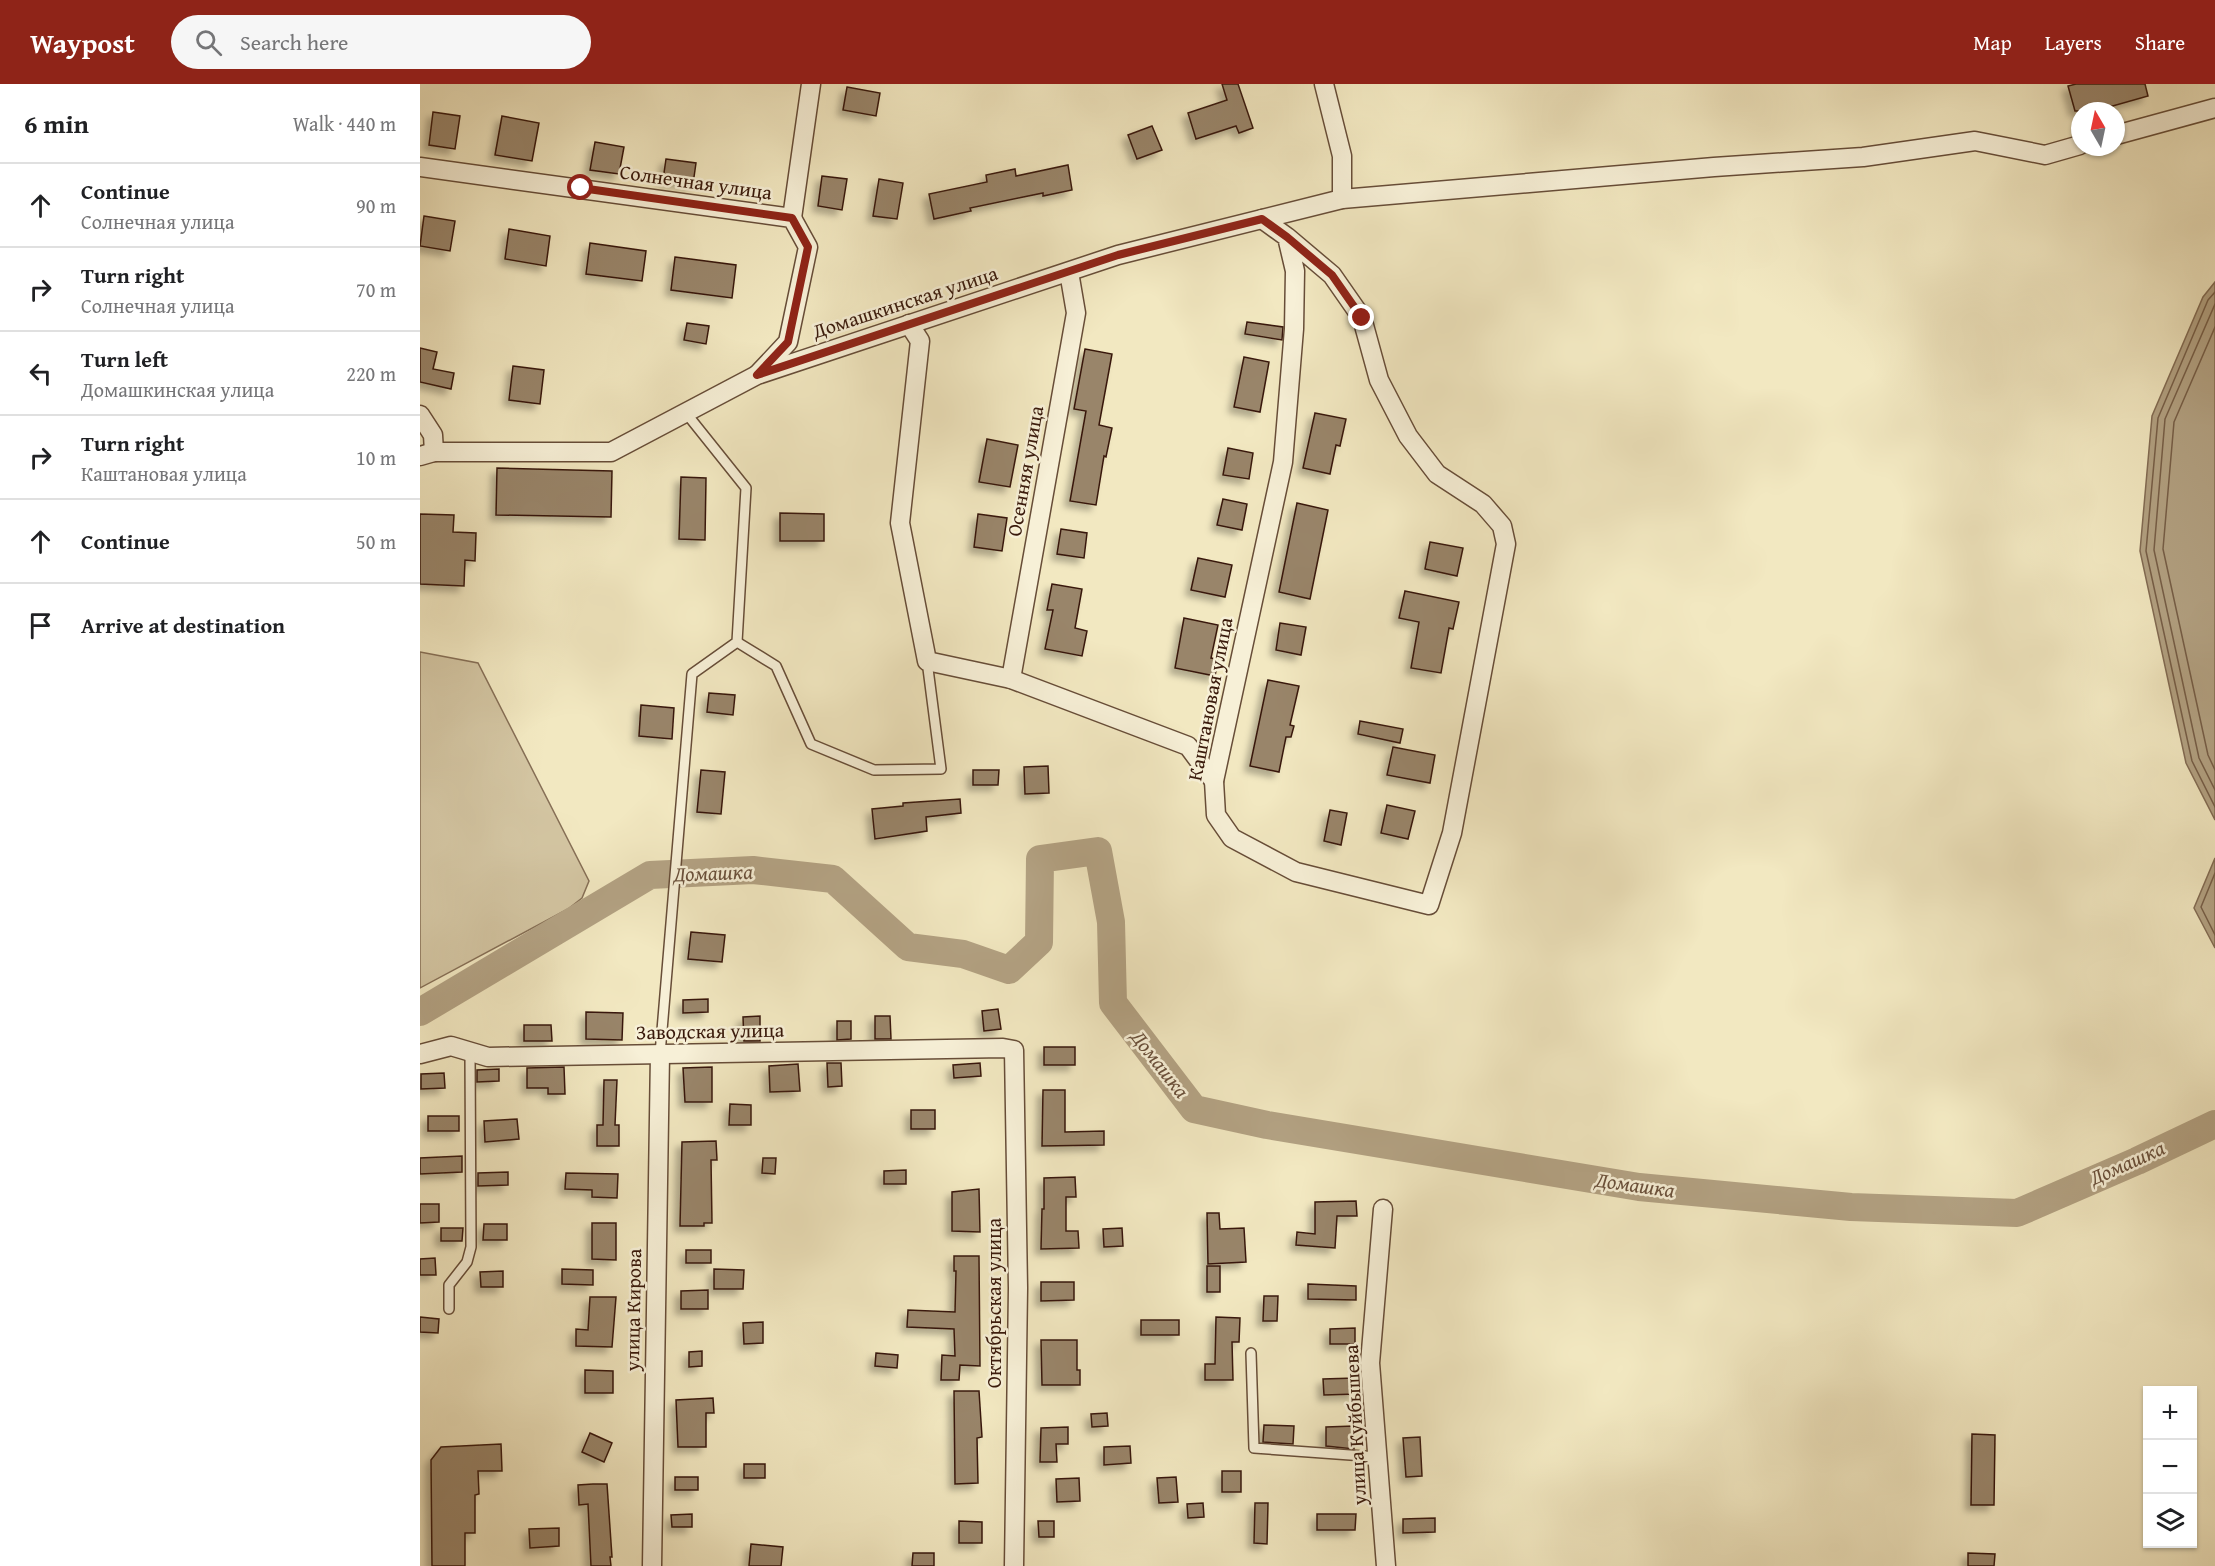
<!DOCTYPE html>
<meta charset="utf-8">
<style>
:root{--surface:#fff;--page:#f6f6f6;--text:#202124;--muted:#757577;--line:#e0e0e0;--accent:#8f2418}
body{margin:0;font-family:"Gentium Book Plus",serif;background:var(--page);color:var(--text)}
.controls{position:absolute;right:18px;bottom:18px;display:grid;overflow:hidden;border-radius:0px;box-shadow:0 2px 4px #0004}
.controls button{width:54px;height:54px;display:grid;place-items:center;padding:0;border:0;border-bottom:2px solid var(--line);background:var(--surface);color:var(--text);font:30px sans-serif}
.compass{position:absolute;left:1651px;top:18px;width:54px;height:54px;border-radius:50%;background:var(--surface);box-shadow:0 2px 4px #0004;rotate:351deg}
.stop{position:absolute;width:18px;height:18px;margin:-14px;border:4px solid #8f2418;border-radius:50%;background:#fff}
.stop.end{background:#8f2418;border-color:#fff;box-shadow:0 2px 6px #0008}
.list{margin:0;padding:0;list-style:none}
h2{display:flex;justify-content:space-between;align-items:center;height:78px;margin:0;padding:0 24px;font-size:26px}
h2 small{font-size:20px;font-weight:400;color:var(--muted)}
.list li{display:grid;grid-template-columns:39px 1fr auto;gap:18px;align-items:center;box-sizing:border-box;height:84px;padding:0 24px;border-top:2px solid var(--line)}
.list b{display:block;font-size:22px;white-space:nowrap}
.list p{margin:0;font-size:20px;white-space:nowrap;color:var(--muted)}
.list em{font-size:20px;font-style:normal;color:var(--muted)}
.icon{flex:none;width:33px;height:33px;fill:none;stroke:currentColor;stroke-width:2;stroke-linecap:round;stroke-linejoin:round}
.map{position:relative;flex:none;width:1795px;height:1482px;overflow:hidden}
header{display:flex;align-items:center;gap:36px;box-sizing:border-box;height:84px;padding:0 30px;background:var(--accent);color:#fff}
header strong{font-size:28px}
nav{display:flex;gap:33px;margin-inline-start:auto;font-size:21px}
.search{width:420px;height:54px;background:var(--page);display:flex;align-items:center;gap:15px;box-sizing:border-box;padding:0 21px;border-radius:33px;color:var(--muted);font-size:22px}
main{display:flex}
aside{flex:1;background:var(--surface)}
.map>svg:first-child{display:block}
.green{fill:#d3c5a2;stroke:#866f56;stroke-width:1.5}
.water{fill:#b3a283;stroke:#826b53;stroke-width:1.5}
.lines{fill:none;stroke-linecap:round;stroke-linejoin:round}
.shore{stroke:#765e47;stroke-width:1.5}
.river{stroke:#b3a283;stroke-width:28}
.building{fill:#99856a;stroke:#39190b;stroke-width:1.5;filter:url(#shadow)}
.service-casing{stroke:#674d38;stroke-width:12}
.minor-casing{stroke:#674d38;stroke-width:21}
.service{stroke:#f7f0d7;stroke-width:9}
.minor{stroke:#f7f0d7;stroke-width:18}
.route{stroke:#8f2418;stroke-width:8}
.labels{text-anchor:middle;stroke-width:5;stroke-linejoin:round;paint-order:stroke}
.street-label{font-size:20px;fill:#39190b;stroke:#f7f0d7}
.water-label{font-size:21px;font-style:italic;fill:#6a503b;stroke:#f7f0d7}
</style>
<header>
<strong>Waypost</strong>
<div class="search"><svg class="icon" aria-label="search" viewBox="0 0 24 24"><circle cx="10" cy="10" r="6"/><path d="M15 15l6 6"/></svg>Search here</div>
<nav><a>Map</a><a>Layers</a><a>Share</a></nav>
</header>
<main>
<aside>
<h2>6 min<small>Walk · 440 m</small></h2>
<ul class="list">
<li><svg class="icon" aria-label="ahead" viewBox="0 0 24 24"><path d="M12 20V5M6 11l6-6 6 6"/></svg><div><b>Continue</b><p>Солнечная улица</p></div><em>90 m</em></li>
<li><svg class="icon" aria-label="right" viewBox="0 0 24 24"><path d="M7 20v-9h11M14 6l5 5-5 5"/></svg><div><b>Turn right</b><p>Солнечная улица</p></div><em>70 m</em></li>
<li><svg class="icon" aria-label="left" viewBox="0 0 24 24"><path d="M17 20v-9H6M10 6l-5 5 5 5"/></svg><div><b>Turn left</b><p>Домашкинская улица</p></div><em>220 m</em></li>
<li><svg class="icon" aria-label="right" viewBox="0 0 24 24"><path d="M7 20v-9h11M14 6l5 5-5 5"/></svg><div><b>Turn right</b><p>Каштановая улица</p></div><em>10 m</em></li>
<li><svg class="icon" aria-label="ahead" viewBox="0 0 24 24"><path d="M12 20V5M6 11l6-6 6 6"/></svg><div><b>Continue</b></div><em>50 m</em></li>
<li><svg class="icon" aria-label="arrive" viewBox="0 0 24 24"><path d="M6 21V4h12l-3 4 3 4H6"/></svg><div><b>Arrive at destination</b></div></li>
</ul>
</aside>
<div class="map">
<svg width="1795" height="1482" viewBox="0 0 1795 1482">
<defs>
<filter id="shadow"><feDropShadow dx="-5.5" dy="5.5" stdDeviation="3" flood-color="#0004"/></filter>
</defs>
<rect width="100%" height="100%" fill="#f2e8c1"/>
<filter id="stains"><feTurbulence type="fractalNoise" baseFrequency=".00333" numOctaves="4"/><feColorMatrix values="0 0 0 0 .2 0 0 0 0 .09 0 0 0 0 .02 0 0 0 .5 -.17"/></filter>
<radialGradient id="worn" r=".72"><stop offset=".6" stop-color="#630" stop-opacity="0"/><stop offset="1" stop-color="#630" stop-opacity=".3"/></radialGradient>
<polygon class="green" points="0,568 58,579 169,797 162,814 148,825 0,904"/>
<g class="water">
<polygon points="1795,198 1795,736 1766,679 1720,467 1732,332 1783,213"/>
<polygon points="1795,774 1795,864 1774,824"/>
</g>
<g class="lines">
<g class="shore">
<polyline points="1795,208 1788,216 1738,334 1726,467 1772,677 1795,723"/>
<polyline points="1795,220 1745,335 1734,466 1779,674 1795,706"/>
<polyline points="1795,243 1754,338 1743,465 1788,671 1795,686"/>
<polyline points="1795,789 1781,823 1795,851"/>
</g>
<polyline class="river" points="0,928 230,791 333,786 413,795 488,863 543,870 589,886 619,858 620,775 678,767 691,838 693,919 774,1025 847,1041 1219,1103 1431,1123 1597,1129 1717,1077 1795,1040"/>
</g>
<g class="building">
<polygon points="802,0 818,0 833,44 819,49 816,42 776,55 768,29 807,16"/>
<polygon points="1656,0 1725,0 1728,12 1675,27 1655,27 1648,2"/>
<polygon points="427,3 460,9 456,32 423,26"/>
<polygon points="13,28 40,32 35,65 9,61"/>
<polygon points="82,32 119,39 112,77 75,71"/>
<polygon points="732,42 742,66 717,75 708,51"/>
<polygon points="175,58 204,63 199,90 170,86"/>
<polygon points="246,75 276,79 273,100 243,96"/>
<polygon points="648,81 652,106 623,112 623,109 550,124 551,127 514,135 509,110 567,98 566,91 595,85 596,92"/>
<polygon points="402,92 427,95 422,126 398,122"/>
<polygon points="459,95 483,99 477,135 453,132"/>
<polygon points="4,132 35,137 30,167 0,162"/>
<polygon points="89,145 130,152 126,182 85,175"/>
<polygon points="170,159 226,167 222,197 166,190"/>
<polygon points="255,173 316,181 312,214 251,206"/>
<polygon points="827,238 863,243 862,256 825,250"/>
<polygon points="267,239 289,242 286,260 264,256"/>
<polygon points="0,264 17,268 13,285 34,289 31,305 0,298"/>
<polygon points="665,265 692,270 679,341 692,344 686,373 684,372 676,421 650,417 666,327 654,325"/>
<polygon points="824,273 849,278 840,328 814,323"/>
<polygon points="93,282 124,286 120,320 89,316"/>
<polygon points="895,329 926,335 920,362 916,361 910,390 883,384"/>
<polygon points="567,355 598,361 590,403 559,398"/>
<polygon points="808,364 833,369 829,395 803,391"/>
<polygon points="77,384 192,387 191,433 76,431"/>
<polygon points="261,393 286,394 285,456 259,455"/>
<polygon points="803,415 827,420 822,446 797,441"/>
<polygon points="877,419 908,426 890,515 859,508"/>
<polygon points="360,429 404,430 404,457 360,457"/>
<polygon points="0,430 34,431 33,448 56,449 55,477 45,476 44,502 0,500"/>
<polygon points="558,430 587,434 582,467 554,463"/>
<polygon points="641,445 667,449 664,474 637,470"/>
<polygon points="1010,458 1043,464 1037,492 1005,485"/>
<polygon points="778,474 812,481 805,513 771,506"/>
<polygon points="632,500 662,505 655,544 667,547 662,572 625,565 633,526 627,526"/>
<polygon points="985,507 1039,518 1033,545 1029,544 1021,589 991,584 999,538 979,534"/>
<polygon points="764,534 798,541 791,574 798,575 795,592 755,584"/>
<polygon points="860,539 886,543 881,571 856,566"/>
<polygon points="848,596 879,602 870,641 874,642 871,653 866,653 859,688 830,682"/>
<polygon points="289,609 315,611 313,631 287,628"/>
<polygon points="221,621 254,624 252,655 219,652"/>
<polygon points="940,637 983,645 980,659 938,650"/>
<polygon points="973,663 1015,671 1010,699 967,691"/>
<polygon points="628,682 629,709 605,710 604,683"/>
<polygon points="281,686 305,688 301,730 277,728"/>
<polygon points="553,686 579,686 578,701 553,701"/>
<polygon points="540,715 541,729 506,733 507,747 455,755 452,725 483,722 483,719"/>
<polygon points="967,721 995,727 988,755 961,749"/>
<polygon points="910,726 927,729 921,761 904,757"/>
<polygon points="271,848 305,851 302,878 268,875"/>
<polygon points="288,915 288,928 263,929 263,916"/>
<polygon points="578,925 581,945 564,947 562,927"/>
<polygon points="166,928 203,929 202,956 166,955"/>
<polygon points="340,932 340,957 324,957 323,933"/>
<polygon points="455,932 470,932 471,955 455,955"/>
<polygon points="417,937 431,937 431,955 417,956"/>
<polygon points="104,941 131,941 132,957 104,957"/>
<rect x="624" y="963" width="31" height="18"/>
<polygon points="407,979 421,979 422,1002 408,1003"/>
<polygon points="560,979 561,992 534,994 533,981"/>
<polygon points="378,980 380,1007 350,1008 349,982"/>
<polygon points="144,983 145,1010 128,1010 128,1004 107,1004 107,984"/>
<polygon points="292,983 292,1018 265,1018 263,984"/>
<polygon points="79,985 79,997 57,998 57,986"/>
<polygon points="24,989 25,1004 1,1005 1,990"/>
<polygon points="184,996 197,996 195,1041 199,1041 199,1062 177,1062 177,1041 183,1041"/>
<polygon points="623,1006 645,1006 645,1048 684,1047 684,1061 622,1062"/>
<polygon points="310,1020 331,1021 331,1041 309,1041"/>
<rect x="491" y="1026" width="24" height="19"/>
<rect x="8" y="1032" width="31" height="15"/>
<polygon points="97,1035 99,1055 65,1058 64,1037"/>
<polygon points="296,1057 297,1076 291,1076 292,1139 284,1139 284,1142 260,1142 262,1058"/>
<polygon points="42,1072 42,1088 0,1090 0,1074"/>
<polygon points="343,1074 356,1074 355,1090 342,1089"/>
<polygon points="486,1086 486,1100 464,1100 464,1087"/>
<polygon points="88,1088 88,1101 58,1102 58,1089"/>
<polygon points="146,1089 198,1090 197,1114 172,1113 172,1106 145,1105"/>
<polygon points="655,1093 656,1113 646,1113 646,1147 658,1147 659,1164 621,1165 622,1125 624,1125 624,1094"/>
<polygon points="559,1105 560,1148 532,1147 532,1108"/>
<polygon points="936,1117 937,1132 917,1132 915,1164 876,1161 877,1148 895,1150 895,1118"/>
<polygon points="0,1120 19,1120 19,1138 0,1139"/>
<polygon points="787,1129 799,1129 800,1145 824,1144 826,1178 788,1180"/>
<polygon points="172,1139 196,1139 196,1176 172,1175"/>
<polygon points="64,1140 87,1140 87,1156 63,1156"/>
<polygon points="21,1144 43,1144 42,1157 21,1157"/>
<polygon points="702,1144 703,1162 684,1163 683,1145"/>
<rect x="266" y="1166" width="25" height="13"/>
<polygon points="534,1172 559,1172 560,1282 540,1281 539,1296 521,1296 522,1271 535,1272 534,1245 487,1243 488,1226 535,1228 536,1187 534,1187"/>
<polygon points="15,1174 16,1191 0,1191 0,1175"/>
<rect x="787" y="1182" width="13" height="26"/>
<polygon points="142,1185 173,1186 173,1201 142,1200"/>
<polygon points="294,1185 324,1186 323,1205 294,1205"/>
<polygon points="83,1187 83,1203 61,1203 60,1188"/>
<polygon points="621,1198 654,1198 654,1216 621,1217"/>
<polygon points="888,1200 936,1202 936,1216 888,1215"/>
<polygon points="288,1206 288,1225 261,1225 261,1207"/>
<polygon points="844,1212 858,1212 857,1237 843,1237"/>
<polygon points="170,1213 196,1213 192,1263 156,1262 156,1245 168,1246"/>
<polygon points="0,1233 19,1235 18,1249 0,1248"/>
<polygon points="796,1233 820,1234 819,1258 812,1258 813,1296 785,1296 785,1280 795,1280"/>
<rect x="721" y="1236" width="38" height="15"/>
<polygon points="343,1238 343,1259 324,1260 323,1239"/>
<polygon points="935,1244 935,1260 910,1260 910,1245"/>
<polygon points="621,1256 657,1256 657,1286 660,1286 660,1301 622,1301"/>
<polygon points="282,1267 282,1282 269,1283 269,1268"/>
<polygon points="456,1269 478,1271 477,1284 455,1282"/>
<polygon points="165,1286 193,1287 193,1309 165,1309"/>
<polygon points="935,1294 936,1310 904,1311 903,1295"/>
<polygon points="534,1307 559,1307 562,1353 557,1354 558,1399 535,1400"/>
<polygon points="293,1314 294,1329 286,1329 286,1363 258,1363 256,1316"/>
<polygon points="687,1329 688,1342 672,1343 671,1330"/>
<polygon points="844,1341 874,1342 873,1360 843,1358"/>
<polygon points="934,1342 934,1365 906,1362 906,1343"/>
<polygon points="648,1343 648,1360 636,1360 637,1378 620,1378 621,1344"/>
<polygon points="170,1349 192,1359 184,1378 162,1368"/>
<polygon points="1552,1350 1575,1351 1574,1421 1551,1421"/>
<polygon points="1000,1353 1002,1392 986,1393 983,1354"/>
<polygon points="81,1360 82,1387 58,1387 59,1410 55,1411 55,1449 45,1449 45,1482 12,1482 11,1376 21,1363"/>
<polygon points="710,1362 711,1379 684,1381 684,1363"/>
<rect x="324" y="1380" width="21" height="14"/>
<rect x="802" y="1387" width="19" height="21"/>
<rect x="255" y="1393" width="23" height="13"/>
<polygon points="756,1393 758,1418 739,1419 737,1394"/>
<polygon points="659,1394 660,1417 637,1418 636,1395"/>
<polygon points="173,1400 187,1400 192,1473 190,1473 191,1482 171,1482 168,1420 159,1421 158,1401"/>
<polygon points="783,1419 784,1433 768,1434 767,1420"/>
<polygon points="835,1419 848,1419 847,1460 834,1459"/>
<polygon points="272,1430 272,1443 252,1443 251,1431"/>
<polygon points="897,1430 936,1430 935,1446 897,1446"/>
<polygon points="1015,1434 1015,1448 983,1449 983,1435"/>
<polygon points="539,1437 562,1438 562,1459 539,1459"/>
<polygon points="618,1437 634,1437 634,1453 619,1453"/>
<polygon points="139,1444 139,1462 110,1464 109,1445"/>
<polygon points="331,1460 363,1463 361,1482 329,1482"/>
<polygon points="493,1469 514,1469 514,1482 492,1482"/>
<polygon points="1548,1469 1575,1470 1574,1482 1548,1482"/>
</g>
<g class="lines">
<defs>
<g id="service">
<polyline points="317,558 356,582 391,660 454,686 521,685 507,577"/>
<polyline points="240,970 272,590 317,558 326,404 266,329"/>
<polyline points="29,1225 29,1201 47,1178 51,1163 50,968"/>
<polyline points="831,1269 834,1364 958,1373"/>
</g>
<g id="minor">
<polyline points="904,0 922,72 922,115"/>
<polyline points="1696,51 1795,24"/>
<polyline points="0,83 372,134 388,163 368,258 338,290"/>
<polyline points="372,134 391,0"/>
<polyline points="842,135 867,153 875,187 874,245 863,378 794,697 796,731 812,754 876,788 1009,821 1032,749 1086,460 1082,442 1063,420 1017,390 988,352 959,296 942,234 912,191 867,153"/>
<polyline points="489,240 500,257 480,439 507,577 591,595 768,662 794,697"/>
<polyline points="0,331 13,351 14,368"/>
<polyline points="0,372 14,368 191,368 337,291 698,171 922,115 1294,83 1443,73 1555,57 1625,71 1660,61"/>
<polyline points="591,595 656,229 649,188"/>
<polyline points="0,970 31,962 68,973 583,964 594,966 598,1204 594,1482"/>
<polyline points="963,1125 950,1279 966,1482"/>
<polyline points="232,1482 240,970"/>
</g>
</defs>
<use href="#service" class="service-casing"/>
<use href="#minor" class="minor-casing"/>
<use href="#service" class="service"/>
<use href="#minor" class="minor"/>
</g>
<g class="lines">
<polyline class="route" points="161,104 372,134 388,163 368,258 337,291 698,171 842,135 867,153 912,191 942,234"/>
</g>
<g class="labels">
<g class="street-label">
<text transform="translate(276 98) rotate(8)" y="7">Солнечная улица</text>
<text transform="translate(485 218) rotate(-18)" y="7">Домашкинская улица</text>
<text transform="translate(605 387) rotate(-80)" y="7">Осенняя улица</text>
<text transform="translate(790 615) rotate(-79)" y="7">Каштановая улица</text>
<text transform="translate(290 947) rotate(-1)" y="7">Заводская улица</text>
<text transform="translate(574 1219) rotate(-90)" y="7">Октябрьская улица</text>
<text transform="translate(213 1226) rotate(-89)" y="7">улица Кирова</text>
<text transform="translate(935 1341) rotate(-93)" y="7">улица Куйбышева</text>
</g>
<g class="water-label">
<text transform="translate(293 789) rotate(-2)" y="7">Домашка</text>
<text transform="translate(740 980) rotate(52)" y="7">Домашка</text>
<text transform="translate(1707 1079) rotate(-24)" y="7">Домашка</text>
<text transform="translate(1215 1101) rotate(8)" y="7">Домашка</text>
</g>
</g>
<rect width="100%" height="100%" filter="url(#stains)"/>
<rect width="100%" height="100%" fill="url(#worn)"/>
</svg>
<div class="controls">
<button>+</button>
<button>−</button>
<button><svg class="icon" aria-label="layers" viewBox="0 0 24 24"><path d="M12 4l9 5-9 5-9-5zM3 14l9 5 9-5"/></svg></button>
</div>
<svg class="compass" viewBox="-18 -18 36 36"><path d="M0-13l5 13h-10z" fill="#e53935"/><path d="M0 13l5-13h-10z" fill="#757577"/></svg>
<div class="stop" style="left:161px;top:104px"></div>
<div class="stop end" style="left:942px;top:234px"></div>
</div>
</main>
